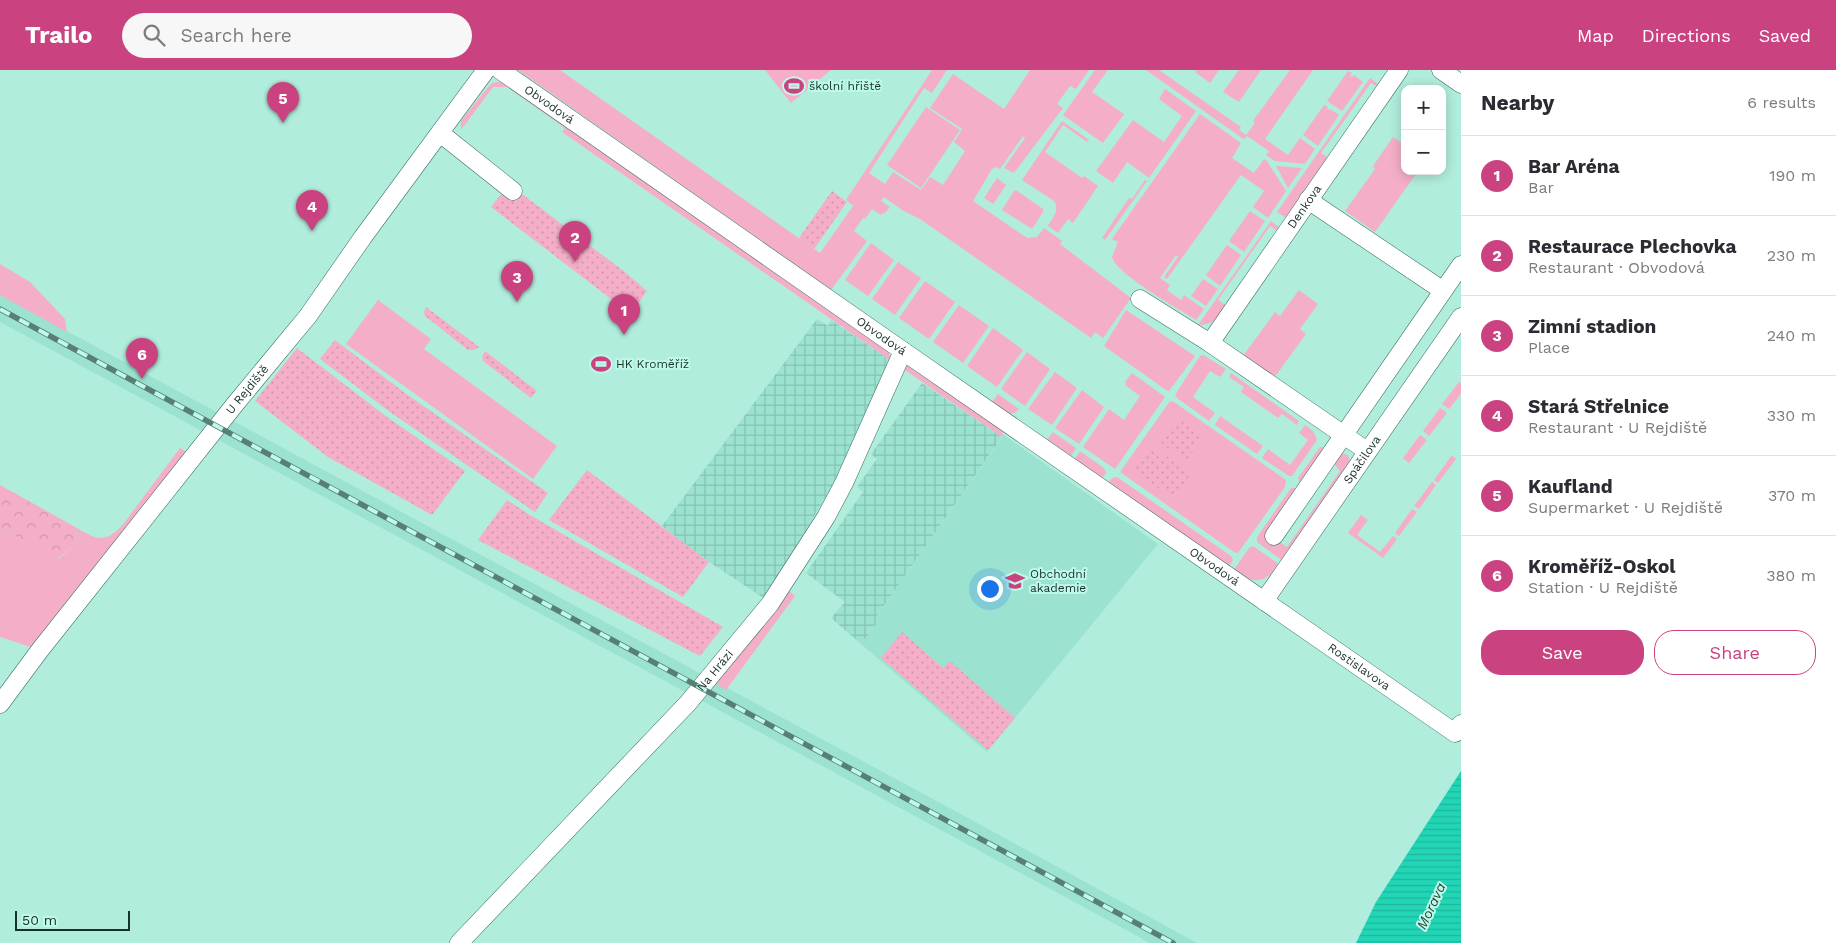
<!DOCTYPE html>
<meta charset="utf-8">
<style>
:root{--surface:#fff;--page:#f7f7f7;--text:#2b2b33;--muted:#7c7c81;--line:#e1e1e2;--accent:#ca4380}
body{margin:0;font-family:"Work Sans",sans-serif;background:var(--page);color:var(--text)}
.controls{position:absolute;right:15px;top:15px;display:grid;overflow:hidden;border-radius:10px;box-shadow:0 2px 12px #0003}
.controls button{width:45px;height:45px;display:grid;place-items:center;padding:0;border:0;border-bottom:1px solid var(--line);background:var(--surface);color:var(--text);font:25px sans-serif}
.scale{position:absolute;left:15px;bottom:12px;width:115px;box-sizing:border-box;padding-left:5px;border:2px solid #19312b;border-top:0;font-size:14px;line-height:18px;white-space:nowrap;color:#19312b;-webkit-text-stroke:4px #befaea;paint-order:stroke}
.you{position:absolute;left:989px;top:518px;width:18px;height:18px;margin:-12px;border:4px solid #fff;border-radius:50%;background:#1a73e8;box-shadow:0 0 0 8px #1a73e833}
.badge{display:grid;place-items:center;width:32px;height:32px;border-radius:50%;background:var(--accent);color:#fff;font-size:16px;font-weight:700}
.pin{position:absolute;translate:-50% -41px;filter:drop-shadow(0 1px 2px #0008)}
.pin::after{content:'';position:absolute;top:26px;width:18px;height:15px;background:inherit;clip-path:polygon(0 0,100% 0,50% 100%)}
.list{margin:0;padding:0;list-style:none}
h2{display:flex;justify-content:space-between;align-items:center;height:65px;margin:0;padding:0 20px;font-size:21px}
h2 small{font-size:16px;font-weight:400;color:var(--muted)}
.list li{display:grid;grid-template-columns:32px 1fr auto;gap:15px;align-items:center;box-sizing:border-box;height:80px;padding:0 20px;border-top:1px solid var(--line)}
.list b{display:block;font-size:19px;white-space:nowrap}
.list p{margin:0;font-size:16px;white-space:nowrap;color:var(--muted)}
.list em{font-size:16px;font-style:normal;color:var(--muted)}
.actions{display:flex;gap:10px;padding:15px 20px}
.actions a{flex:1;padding:11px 0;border:1px solid var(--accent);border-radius:20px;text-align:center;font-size:18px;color:var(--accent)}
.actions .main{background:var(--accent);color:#fff}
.icon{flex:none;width:28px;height:28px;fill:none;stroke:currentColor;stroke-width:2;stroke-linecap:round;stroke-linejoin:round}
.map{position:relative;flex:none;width:1461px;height:873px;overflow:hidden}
header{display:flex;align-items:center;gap:30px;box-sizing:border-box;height:70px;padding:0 25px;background:var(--accent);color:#fff}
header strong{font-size:24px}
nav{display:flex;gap:28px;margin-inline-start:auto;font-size:18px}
.search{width:350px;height:45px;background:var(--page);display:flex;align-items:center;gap:12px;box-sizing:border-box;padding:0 18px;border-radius:28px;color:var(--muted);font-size:19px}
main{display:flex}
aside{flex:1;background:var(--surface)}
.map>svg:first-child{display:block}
.built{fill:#9ce2d0}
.industrial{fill:url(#industrial-grid)}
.grass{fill:#f5aec8}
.forest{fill:url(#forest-crowns)}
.park{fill:url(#park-dots)}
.water{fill:url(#water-rules)}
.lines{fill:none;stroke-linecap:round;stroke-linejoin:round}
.street-casing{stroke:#356f61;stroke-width:19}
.street{stroke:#fff;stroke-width:18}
.rail-casing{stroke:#587f74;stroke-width:5.5}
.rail{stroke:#befaea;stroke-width:4;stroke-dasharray:11;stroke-linecap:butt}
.labels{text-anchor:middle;stroke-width:4;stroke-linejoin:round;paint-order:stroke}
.poi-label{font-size:12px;fill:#19312b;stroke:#befaea;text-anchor:start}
.street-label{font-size:12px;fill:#19312b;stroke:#befaea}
.water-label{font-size:14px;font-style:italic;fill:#28423b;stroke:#befaea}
</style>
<header>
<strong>Trailo</strong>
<div class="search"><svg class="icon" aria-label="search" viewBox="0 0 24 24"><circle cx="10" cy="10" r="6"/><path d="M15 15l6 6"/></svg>Search here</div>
<nav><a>Map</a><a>Directions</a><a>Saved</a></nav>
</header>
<main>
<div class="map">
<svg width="1461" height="873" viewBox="0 0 1461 873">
<defs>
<pattern id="industrial-grid" width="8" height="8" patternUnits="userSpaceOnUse" patternTransform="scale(1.25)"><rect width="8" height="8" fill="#9ce2d0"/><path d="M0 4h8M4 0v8" fill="none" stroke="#86c2b3"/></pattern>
<pattern id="forest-crowns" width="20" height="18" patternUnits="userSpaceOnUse" patternTransform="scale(1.25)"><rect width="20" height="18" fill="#f5aec8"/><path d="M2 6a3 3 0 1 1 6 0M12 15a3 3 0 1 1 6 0" fill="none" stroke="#d196ac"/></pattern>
<pattern id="park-dots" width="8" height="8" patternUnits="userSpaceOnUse" patternTransform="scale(1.25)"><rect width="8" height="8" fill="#f5aec8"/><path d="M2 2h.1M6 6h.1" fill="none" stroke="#d196ac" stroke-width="1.8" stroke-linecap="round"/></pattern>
<pattern id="water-rules" width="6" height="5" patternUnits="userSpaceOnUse" patternTransform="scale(1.25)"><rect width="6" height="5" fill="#21d5b5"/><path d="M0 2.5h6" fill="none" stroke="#1db79c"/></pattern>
</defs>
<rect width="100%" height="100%" fill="#b1eddc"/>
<g class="built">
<polygon points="0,225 944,735 1197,873 1149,873 1139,867 0,252"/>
<polygon points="1004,365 1158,474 987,682 861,574 879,550 876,547"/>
</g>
<g class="industrial">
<polygon points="817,249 828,256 831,250 890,290 831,418 765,529 709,492 662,456"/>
<polygon points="922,313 1002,367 876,547 879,550 861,574 831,548 845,532 806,503 863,422 857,417 877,389 871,384"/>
</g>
<g class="grass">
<polygon points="518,0 560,0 820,183 853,136 846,130 932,0 947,0 932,23 924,18 869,103 885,114 893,102 921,120 930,107 943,115 965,81 954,72 962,59 930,38 953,4 1004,39 1030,0 1089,0 1076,19 1070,16 1057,34 1063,38 1014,103 1004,98 1025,68 1023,66 1000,99 996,97 992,99 973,131 1027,168 1037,167 1044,158 1062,171 1060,174 1131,228 1103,268 1095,262 1091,268 920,149 902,140 884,127 881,131 890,137 884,144 882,143 881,145 872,139 865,149 863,148 854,161 867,171 831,220"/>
<polygon points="765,0 831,0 791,33"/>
<polygon points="1095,0 1108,0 1092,22 1124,44 1103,73 1063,45"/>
<polygon points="1146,0 1159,0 1241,57 1239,60 1246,65 1255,53 1253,51 1290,0 1313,0 1265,69 1288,85 1300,68 1315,79 1305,94 1275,91 1266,85 1269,81 1247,66 1244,69 1242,68"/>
<polygon points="1197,0 1219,0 1210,13 1195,2"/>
<polygon points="1239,0 1261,0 1239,32 1223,22"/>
<polygon points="1348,1 1352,3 1350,5 1352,7 1354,5 1363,12 1342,41 1327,31"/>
<polygon points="1370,8 1381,16 1379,18 1371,13 1321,83 1330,89 1288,149 1277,142"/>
<polygon points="503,11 889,282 890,290 562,62 565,58 507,17 493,17 461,60 461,51 483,23 492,13"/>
<polygon points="1165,19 1196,41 1149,108 1127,92 1113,113 1096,101 1133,50 1164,72 1182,46 1159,29"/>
<polygon points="1324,35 1328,37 1327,39 1329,40 1330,39 1339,45 1318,76 1303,65"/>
<polygon points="926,37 960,60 921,118 887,95"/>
<path d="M 1200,44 L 1241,73 L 1232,88 L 1254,103 L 1264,89 L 1267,91 L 1286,121 L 1268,148 L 1253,137 L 1264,121 L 1241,105 L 1167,209 L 1164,207 L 1178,187 L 1176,185 L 1160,208 L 1170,215 L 1167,220 L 1181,230 L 1184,225 L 1204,239 L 1196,250 C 1180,240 1115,203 1112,187 L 1118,172 L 1112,169 Z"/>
<path d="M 1062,51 L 1089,70 L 1087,72 L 1063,55 L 1045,82 L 1082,108 L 1084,106 L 1098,116 L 1073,153 L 1068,149 L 1058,163 L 1048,156 C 1053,147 1060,141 1054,131 L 1022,110 Z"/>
<polygon points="1393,67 1405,75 1405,101 1418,101 1375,162 1345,141 1375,99 1373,96"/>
<polygon points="1276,96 1278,96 1302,98 1288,118"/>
<polygon points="997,108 1006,115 994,133 993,134 984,128"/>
<polygon points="1145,110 1147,111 1105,170 1102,168 1129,128 1132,129"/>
<polygon points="1016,120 1043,139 1043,142 1032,159 1002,140 1014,121"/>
<polygon points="1250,141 1265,151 1244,182 1229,171"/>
<path d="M 1271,151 L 1281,159 L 1279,162 L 1270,156 L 1218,230 L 1227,236 C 1217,250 1215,254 1198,255 Z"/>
<polygon points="871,173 894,190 868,226 845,210"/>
<polygon points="1227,175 1241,185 1220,216 1206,205"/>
<polygon points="898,192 921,208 895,245 872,229"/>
<polygon points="0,194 30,212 65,249 67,262 0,225"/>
<polygon points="1203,209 1218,219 1206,236 1191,226"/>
<polygon points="925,211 955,232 929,269 899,248"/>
<polygon points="1299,220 1318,234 1300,259 1306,264 1274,308 1243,286 1275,242 1280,246"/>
<polygon points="378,230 431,269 424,279 557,376 533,409 346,274"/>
<polygon points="959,235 989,256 963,293 933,272"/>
<polygon points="1126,240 1195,286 1169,321 1166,320 1104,276"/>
<polygon points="993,258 1023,280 997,317 967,296"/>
<polygon points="1027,282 1050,299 1025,336 1001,319"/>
<polygon points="1203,285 1226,299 1220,307 1210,301 1193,327 1215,343 1209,351 1177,328 1175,325 1200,286"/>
<polygon points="910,294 1007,362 1001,363 1004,365 1002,367 902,298"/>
<polygon points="1055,302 1077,318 1052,355 1028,339"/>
<polygon points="1132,303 1165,327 1115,399 1083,377 1109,339 1124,350 1140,326 1125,315 1126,314 1125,312"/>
<polygon points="1231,303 1299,351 1297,355 1282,344 1278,348 1241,322 1244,317 1229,307"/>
<polygon points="1459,312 1461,313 1461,324 1449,339 1442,334"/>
<polygon points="1082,320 1104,337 1079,374 1055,358"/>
<path d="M 998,324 L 1019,339 C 1010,350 1000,339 991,333 Z"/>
<polygon points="1170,331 1174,332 1286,410 1285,417 1238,483 1234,482 1120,402"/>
<polygon points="1440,338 1447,343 1429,366 1423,361"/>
<polygon points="1220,346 1263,376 1257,384 1215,355"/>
<polygon points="1305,355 1313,361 1317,370 1292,406 1289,406 1262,388 1268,379 1290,395 1308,370 1299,363"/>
<polygon points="1053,362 1076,378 1070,388 1046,371"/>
<polygon points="1420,365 1427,370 1409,393 1403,388"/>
<polygon points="1320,377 1323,377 1319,387 1300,414 1298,408"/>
<path d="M 180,378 L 185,381 L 178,406 L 40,580 L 0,567 L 0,458 L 58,489 L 76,474 L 77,458 C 98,471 107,473 124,453 Z"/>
<polygon points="1080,381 1104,398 1106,403 1101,409 1074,390"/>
<polygon points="1340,383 1348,385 1350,392 1283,491 1257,472 1257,467 1291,418 1297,418 1266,463 1287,477 1340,401 1333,392"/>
<polygon points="1452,385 1456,389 1438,413 1434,410"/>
<polygon points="1117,407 1231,486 1233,490 1228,498 1108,414 1112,408"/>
<polygon points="1432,412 1436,415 1419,439 1414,436"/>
<polygon points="1412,439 1417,442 1399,466 1395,463"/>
<polygon points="1361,445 1368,450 1357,465 1380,482 1393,466 1397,469 1383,488 1348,463"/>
<path d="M 1253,476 L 1280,495 C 1264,514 1254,514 1233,501 L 1249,478 Z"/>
<polygon points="789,521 795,526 726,620 715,613"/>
</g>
<polygon class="forest" points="0,415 77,458 76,474 57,489 0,458"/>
<g class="park">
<polygon points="509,114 626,203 647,221 629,246 618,237 619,235 491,137"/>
<polygon points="832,121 847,132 814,179 799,168"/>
<polygon points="426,237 479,277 474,280 468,280 425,246 424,242"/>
<polygon points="335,270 405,323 548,423 535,442 390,342 320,289"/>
<polygon points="297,278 387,347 465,401 432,445 328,387 255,331"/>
<polygon points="485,281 537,321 531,328 483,291 482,287"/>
<polygon points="1179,349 1203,368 1186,391 1161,373"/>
<polygon points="1150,375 1191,403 1174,429 1133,400"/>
<polygon points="587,400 709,492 683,527 549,450"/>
<polygon points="507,430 530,445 723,557 700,586 478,470"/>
<polygon points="902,562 943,598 950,591 1015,648 988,680 881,588"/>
</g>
<polygon class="water" points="1461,701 1461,873 1356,873 1376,832"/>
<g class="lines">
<defs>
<g id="street">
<path id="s1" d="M 500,0 L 903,281 L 1455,663 L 1461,654"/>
<polyline points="1441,0 1461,14"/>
<polyline points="440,63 513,121"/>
<polyline points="1308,130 1442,220"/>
<polyline points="1140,229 1210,273 1367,381"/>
<path id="s2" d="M 1210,273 L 1399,0"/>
<polyline points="1274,466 1461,195"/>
<path id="s3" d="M 1264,531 L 1461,247"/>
<path id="s4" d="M 0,634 L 40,580 L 236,333 L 308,246 L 363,167 L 486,0"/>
<path id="s5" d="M 459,873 L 688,633 L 770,534 L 826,447 L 844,413 L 903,281"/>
</g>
</defs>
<use href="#street" class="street-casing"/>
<use href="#street" class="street"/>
<defs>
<polyline id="rail" points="0,239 1173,873"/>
</defs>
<use href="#rail" class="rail-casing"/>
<use href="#rail" class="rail"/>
</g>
<defs>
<symbol id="stadium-bare" viewBox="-9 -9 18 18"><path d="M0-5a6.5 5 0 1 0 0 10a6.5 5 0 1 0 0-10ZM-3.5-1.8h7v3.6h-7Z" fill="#ca4380" stroke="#befaea" stroke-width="2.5" paint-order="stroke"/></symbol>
<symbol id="school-bare" viewBox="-9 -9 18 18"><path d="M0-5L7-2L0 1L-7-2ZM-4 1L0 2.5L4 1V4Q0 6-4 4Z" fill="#ca4380" stroke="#befaea" stroke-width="2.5" paint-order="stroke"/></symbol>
</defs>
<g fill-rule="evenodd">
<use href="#stadium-bare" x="780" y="2" width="28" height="28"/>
<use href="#stadium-bare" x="587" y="280" width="28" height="28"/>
<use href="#school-bare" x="1001" y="497" width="28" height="28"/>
</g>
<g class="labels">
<g class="poi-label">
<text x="809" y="20">školní hřiště</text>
<text x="616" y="298">HK Kroměříž</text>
<text x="1030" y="508">Obchodní<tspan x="1030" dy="14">akademie</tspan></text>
</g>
<g class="street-label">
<text dy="4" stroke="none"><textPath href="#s1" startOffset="60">Obvodová</textPath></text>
<text dy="4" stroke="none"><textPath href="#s2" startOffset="166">Denkova</textPath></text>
<text dy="4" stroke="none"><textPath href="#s1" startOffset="465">Obvodová</textPath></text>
<text dy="4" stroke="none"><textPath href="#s4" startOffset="400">U Rejdiště</textPath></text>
<text dy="4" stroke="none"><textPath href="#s3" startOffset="172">Spáčilova</textPath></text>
<text dy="4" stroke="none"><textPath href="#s1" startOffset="870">Obvodová</textPath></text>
<text dy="4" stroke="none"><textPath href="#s1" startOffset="1046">Rostislavova</textPath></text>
<text dy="4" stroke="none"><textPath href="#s5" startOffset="374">Na Hrázi</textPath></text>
</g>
<g class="water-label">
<text transform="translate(1431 836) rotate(-65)" y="5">Morava</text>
</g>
</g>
</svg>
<div class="controls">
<button>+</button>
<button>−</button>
</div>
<div class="scale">50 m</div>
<div class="you"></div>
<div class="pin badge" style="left:624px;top:265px">1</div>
<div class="pin badge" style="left:575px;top:192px">2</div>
<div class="pin badge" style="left:517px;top:232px">3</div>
<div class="pin badge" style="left:312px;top:161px">4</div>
<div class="pin badge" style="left:283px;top:53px">5</div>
<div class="pin badge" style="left:142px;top:309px">6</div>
</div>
<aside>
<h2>Nearby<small>6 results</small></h2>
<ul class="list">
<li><span class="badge">1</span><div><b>Bar Aréna</b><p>Bar</p></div><em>190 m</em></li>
<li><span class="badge">2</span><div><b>Restaurace Plechovka</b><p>Restaurant · Obvodová</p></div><em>230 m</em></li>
<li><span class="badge">3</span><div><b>Zimní stadion</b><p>Place</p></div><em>240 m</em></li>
<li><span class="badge">4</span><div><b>Stará Střelnice</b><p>Restaurant · U Rejdiště</p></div><em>330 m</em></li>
<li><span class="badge">5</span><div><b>Kaufland</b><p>Supermarket · U Rejdiště</p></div><em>370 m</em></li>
<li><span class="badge">6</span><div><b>Kroměříž-Oskol</b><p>Station · U Rejdiště</p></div><em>380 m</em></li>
</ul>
<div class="actions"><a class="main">Save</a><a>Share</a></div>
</aside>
</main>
